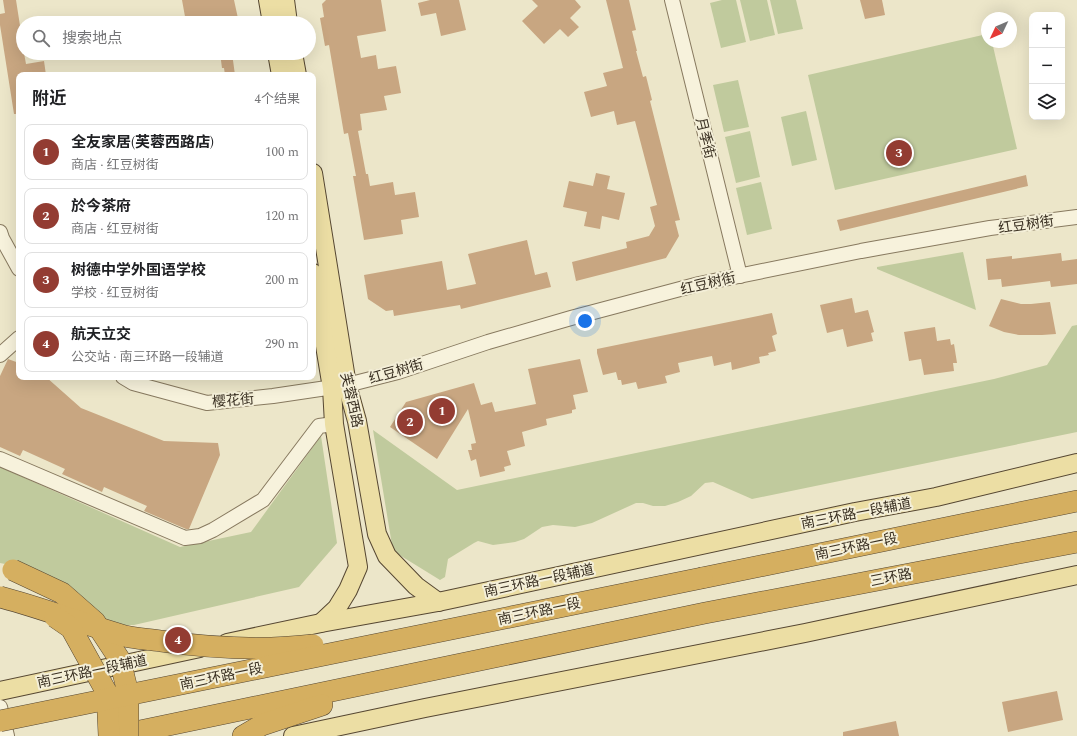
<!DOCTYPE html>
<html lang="zh">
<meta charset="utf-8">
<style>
:root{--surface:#fff;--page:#f6f6f6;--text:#202124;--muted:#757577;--line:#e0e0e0;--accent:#933c32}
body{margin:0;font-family:Spectral,"Noto Sans SC",serif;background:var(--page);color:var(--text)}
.controls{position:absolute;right:12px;top:12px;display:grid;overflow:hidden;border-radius:8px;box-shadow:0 4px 16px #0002}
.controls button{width:36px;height:36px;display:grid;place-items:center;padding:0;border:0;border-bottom:1px solid var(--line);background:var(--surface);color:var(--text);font:20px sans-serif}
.compass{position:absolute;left:981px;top:12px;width:36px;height:36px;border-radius:50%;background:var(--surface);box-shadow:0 4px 16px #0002;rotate:226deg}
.you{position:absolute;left:585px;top:321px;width:14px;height:14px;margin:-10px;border:3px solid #fff;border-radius:50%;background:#1a73e8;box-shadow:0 0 0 6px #1a73e833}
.badge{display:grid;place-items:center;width:26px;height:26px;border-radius:50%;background:var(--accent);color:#fff;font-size:13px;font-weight:700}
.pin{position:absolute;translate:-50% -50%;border:2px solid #fff;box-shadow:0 1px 4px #0006}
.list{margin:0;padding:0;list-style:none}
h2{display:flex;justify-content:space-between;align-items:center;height:52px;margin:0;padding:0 16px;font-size:17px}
h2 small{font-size:13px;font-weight:400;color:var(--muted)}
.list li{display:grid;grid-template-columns:26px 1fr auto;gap:12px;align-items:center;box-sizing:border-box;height:56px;margin:0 8px 8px;padding:0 8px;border:1px solid var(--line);border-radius:8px}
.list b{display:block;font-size:15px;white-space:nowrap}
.list p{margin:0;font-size:13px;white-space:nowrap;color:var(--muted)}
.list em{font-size:13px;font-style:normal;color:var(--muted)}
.icon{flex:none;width:22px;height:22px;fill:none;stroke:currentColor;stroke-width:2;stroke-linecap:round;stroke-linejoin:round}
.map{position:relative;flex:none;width:1077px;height:736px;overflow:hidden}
.search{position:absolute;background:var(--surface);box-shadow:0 4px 16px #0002;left:16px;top:16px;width:300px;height:44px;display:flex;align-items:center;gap:10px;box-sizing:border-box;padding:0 14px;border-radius:22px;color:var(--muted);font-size:15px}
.panel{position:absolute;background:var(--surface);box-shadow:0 4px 16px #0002;left:16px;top:72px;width:300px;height:308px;border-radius:8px}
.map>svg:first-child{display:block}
.green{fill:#c0ca9d}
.building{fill:#c8a681}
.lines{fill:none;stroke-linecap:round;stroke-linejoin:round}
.minor-casing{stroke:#87795f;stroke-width:16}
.major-casing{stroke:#564732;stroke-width:20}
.highway-casing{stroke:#564732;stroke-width:22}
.minor{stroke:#f7f2dc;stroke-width:14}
.major{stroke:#ecdea4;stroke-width:18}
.highway{stroke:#d5af60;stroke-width:21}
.highway-bridge-casing{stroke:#564732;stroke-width:22;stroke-linecap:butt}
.highway-bridge{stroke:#d5af60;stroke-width:21}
.labels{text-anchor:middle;stroke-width:4;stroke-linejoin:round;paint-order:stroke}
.street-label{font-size:14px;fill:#392f21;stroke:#f4efd8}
</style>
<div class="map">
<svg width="1077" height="736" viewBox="0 0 1077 736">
<rect width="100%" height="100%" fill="#ece6c9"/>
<g class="green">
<polygon points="722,0 736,0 746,42 721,48 710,3"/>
<polygon points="740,0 767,0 775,35 750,41"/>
<polygon points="770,0 796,0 803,29 778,34"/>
<polygon points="987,34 987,42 992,42 1017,149 835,190 808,75"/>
<polygon points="738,80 749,127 724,132 713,85"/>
<polygon points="806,111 817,160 792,166 781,117"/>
<polygon points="750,131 760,177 736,183 725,137"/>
<polygon points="761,182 772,229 747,235 736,188"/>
<polygon points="963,252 976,310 877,269 877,267"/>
<polygon points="1077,325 1077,432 752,499 713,482 705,483 691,496 678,502 665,506 653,506 643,503 636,503 592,523 575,527 553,525 542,527 524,539 515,542 493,545 478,541 474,543 448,559 445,577 440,580 393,551 373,430 457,490 994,379 1047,365 1072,326"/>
<polygon points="321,436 337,543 299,587 134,625 105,625 15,566 0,563 0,467 180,547 251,532"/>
</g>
<g class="building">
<polygon points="3,0 16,0 23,45 23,53 24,53 26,64 44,61 46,75 19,75 19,114 14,114 0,25 0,14 5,13"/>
<polygon points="182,0 234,0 239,23 210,23 209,18 186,22"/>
<polygon points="326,0 381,0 386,31 357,36 361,58 376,55 378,69 396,66 401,93 384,96 387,110 360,114 362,130 358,131 366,174 368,174 370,186 393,182 395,195 415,192 419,217 401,220 403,234 364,240 353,176 356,176 348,133 344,134 329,45 325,46 320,18 324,17 322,4"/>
<polygon points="430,0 459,0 466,30 441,36 436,13 421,16 418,3"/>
<polygon points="532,0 575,0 581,7 570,18 579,27 568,37 560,29 544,44 522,21 538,6"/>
<polygon points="606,0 629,0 636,30 632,31 637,51 636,51 643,77 646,76 652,100 650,101 680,220 675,221 679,236 666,258 576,281 572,262 627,248 626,242 649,236 655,226 650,207 657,205 635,121 617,125 614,111 591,117 584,92 607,86 603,73 623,68"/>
<polygon points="860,0 882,0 885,15 865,19"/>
<polygon points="220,53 232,53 235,75 225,75 224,68 222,68"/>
<polygon points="596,173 610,176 607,189 625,193 619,220 602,216 600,229 584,226 587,212 563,207 569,181 593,186"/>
<polygon points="1026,175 1028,186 840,231 837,220"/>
<polygon points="527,240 535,275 547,272 551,287 461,309 460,305 394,316 393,310 386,311 368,299 364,275 442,261 447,290 476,284 468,254"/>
<polygon points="1061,253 1062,261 1077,259 1077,284 1051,287 1050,281 1002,287 1001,279 988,280 986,259 1012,256 1012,259"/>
<polygon points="852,298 855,313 868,310 874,332 871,333 873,341 847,347 843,329 827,333 820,305"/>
<polygon points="1001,299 1021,304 1031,304 1050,302 1056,334 1042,335 1019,335 1004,332 989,326"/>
<polygon points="772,313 777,334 772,336 776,351 768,353 769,355 759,357 760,363 732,370 731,362 714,366 712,356 678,363 680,372 665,376 667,383 638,389 636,382 622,385 621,380 618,380 616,372 603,375 597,353 597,349"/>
<polygon points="935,327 937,341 950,339 951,345 954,344 957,363 953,363 954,371 924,375 921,359 909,361 904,332"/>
<polygon points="8,359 19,363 19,377 46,377 81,408 164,441 218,443 220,455 189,529 186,529 144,511 147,506 104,487 102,492 62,474 65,469 23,450 20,456 0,447 0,376"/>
<polygon points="580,359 588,392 573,395 576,409 572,410 572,413 546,419 547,425 522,432 525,446 507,451 511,465 504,467 505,471 480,477 476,459 471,461 468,450 472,450 471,444 476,443 468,409 437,459 390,427 406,402 474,383 481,405 492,402 495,412 536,404 528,369"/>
<polygon points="1057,691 1063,720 1008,732 1002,702"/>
<polygon points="896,721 899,736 843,736 843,732"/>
</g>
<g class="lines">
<defs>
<g id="minor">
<polyline points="672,0 740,276"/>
<polyline points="0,232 2,238 19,269"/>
<polyline points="0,355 19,338"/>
<polyline points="123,377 133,383 207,403 273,396 347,385 398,372 488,342 571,318 699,284 861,251 990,228 1077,217"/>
<polyline points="0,459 185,538 200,536 213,530 263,500 319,426 334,424"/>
<polyline points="0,707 7,736"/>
</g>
<g id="major">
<polyline points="268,0 272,23"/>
<polyline points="285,0 288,23"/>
<polyline points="277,53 281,75"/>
<polyline points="293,53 297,75"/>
<polyline points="313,173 347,385 357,421 377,534 387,556 416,586 438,602"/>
<polyline points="313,273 332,388 334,424 358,567 348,590 337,608 321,623"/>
<polyline points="227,643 321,623 438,602 855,512 936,497 1077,463"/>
<polyline points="0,691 200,648"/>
<polyline points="293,736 425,708 805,633 1077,575"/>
</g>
<g id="highway">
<polyline points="702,578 1077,501"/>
<polyline points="116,736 705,613 1077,542"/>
<polyline points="243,736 262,725 322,705"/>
</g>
</defs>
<use href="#minor" class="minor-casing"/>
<use href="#major" class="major-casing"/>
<use href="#highway" class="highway-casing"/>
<use href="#minor" class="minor"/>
<use href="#major" class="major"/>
<use href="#highway" class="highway"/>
<defs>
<g id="highway-bridge">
<polyline points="13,570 62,593 95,622 120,660 128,693 128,736"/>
<path d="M 0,597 C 42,608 83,624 125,636 C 137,639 150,639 161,641 C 211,648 263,651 313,645"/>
<polyline points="55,617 71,628 107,693 109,736"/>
<polyline points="0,721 702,578"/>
</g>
</defs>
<use href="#highway-bridge" class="highway-bridge-casing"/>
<use href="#highway-bridge" class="highway-bridge"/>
</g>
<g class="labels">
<g class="street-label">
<text transform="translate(706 138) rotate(76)" y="5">月季街</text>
<text transform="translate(1026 224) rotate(-8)" y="5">红豆树街</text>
<text transform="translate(708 283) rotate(-13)" y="5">红豆树街</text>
<text transform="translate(396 371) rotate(-16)" y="5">红豆树街</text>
<text transform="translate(233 400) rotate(-5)" y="5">樱花街</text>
<text transform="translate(352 400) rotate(77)" y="5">芙蓉西路</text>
<text transform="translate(856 513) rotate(-11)" y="5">南三环路一段辅道</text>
<text transform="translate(856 546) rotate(-12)" y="5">南三环路一段</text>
<text transform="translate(891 577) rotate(-11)" y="5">三环路</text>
<text transform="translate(539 580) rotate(-12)" y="5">南三环路一段辅道</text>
<text transform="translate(539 611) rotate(-12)" y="5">南三环路一段</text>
<text transform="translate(92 671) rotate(-12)" y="5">南三环路一段辅道</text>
<text transform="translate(221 676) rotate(-12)" y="5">南三环路一段</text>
</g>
</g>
</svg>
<div class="controls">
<button>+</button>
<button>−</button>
<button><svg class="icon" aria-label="layers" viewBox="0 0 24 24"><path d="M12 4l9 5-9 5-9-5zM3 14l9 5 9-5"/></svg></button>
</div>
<svg class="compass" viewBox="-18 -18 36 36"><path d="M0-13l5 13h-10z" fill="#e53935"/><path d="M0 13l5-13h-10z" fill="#757577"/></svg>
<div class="you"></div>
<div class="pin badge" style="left:442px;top:411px">1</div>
<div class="pin badge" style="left:410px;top:422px">2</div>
<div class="pin badge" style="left:899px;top:153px">3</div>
<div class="pin badge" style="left:178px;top:640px">4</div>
<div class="search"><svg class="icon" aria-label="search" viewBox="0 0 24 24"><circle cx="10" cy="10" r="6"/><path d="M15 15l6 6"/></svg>搜索地点</div>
<section class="panel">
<h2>附近<small>4个结果</small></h2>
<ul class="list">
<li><span class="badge">1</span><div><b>全友家居(芙蓉西路店)</b><p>商店 · 红豆树街</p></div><em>100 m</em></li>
<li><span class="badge">2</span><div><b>於今茶府</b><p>商店 · 红豆树街</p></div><em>120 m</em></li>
<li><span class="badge">3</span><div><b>树德中学外国语学校</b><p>学校 · 红豆树街</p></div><em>200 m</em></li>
<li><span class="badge">4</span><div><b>航天立交</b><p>公交站 · 南三环路一段辅道</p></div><em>290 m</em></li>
</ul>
</section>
</div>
